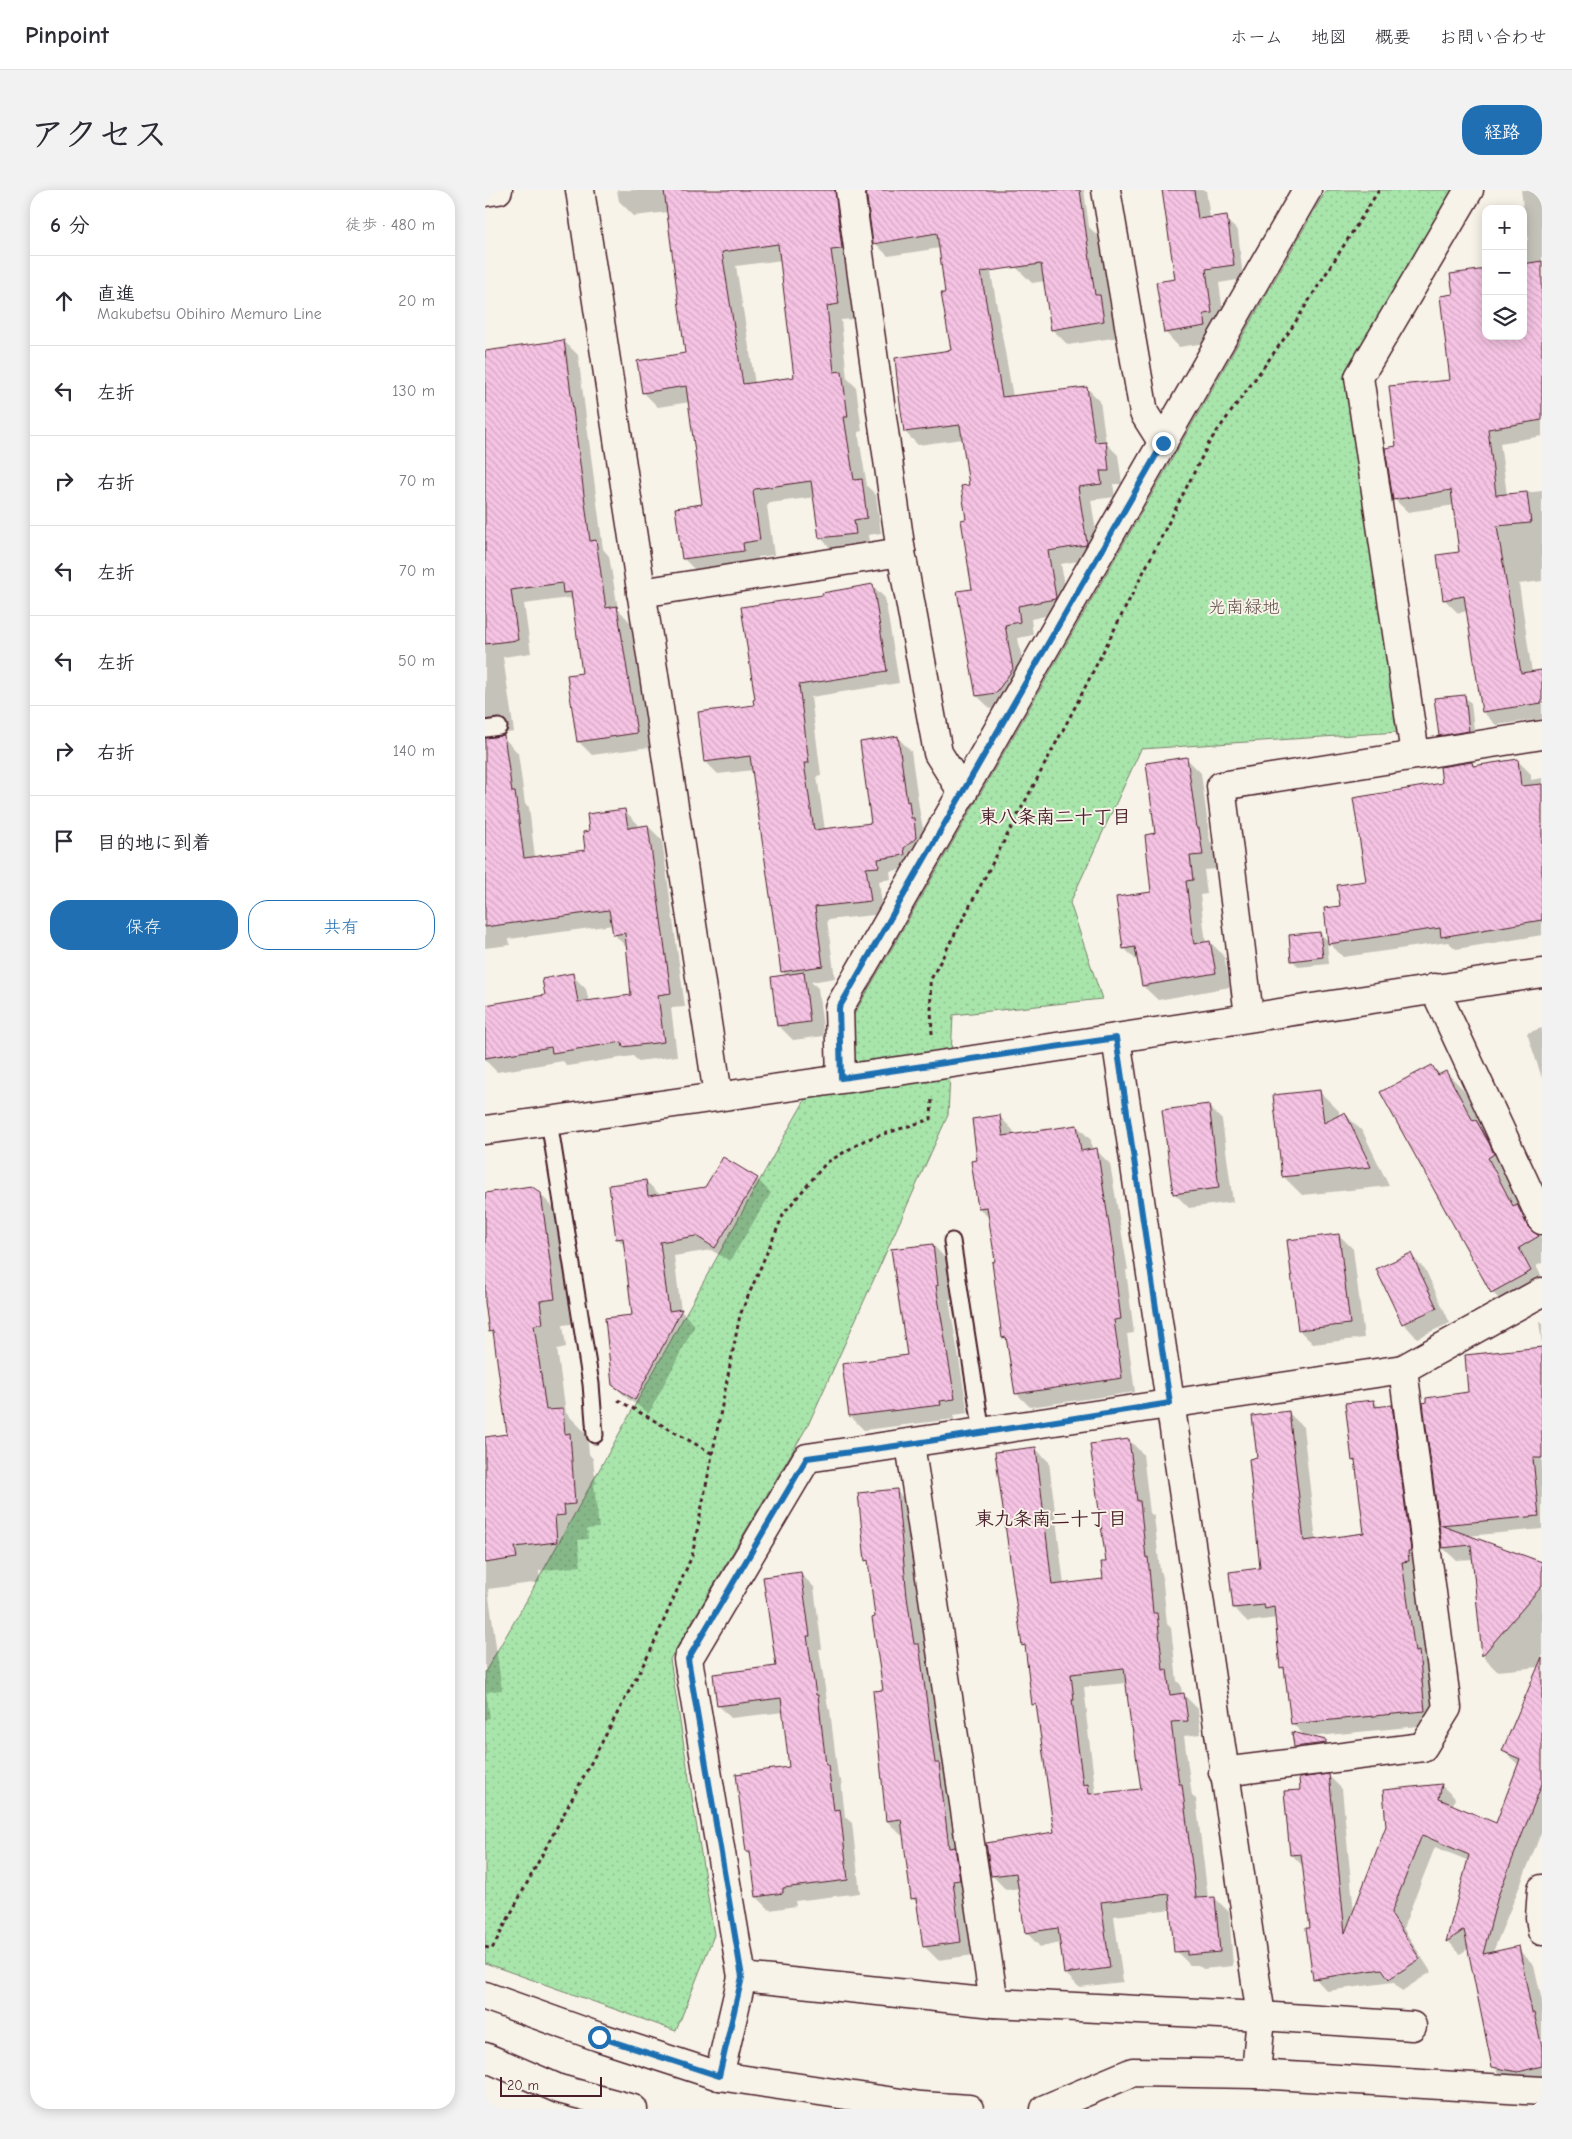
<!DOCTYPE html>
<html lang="ja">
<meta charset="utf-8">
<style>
:root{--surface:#fff;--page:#f2f2f3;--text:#2b2b33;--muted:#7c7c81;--line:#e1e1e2;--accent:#1f6fb2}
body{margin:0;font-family:"Comic Neue","Klee One",sans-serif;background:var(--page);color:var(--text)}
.controls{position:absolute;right:15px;top:15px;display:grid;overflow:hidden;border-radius:10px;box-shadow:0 2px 12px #0003}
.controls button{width:45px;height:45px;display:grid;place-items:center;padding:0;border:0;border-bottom:1px solid var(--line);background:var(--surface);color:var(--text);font:25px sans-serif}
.scale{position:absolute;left:15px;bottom:12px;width:102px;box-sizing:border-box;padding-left:5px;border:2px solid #4a1f2b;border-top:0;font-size:14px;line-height:18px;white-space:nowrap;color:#4a1f2b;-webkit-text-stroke:4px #f7f3e8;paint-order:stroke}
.stop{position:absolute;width:15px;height:15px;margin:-11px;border:4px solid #1f6fb2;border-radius:50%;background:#fff}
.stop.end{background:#1f6fb2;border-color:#fff;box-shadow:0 1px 5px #0008}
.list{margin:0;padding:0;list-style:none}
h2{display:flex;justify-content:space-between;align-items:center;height:65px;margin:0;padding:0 20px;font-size:21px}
h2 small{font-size:16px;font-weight:400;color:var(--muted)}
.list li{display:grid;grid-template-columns:32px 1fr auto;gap:15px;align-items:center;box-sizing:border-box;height:90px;padding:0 20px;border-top:1px solid var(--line)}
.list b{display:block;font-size:19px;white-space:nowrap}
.list p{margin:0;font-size:16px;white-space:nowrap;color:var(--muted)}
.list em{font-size:16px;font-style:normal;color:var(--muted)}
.actions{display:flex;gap:10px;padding:15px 20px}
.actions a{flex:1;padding:11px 0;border:1px solid var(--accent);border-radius:20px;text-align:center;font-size:18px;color:var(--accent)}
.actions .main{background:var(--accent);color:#fff}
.icon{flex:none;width:28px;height:28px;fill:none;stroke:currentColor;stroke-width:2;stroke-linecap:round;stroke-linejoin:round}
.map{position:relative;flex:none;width:1057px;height:1919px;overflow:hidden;border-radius:20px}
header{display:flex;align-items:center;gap:30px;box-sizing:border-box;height:70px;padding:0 25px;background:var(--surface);border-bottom:1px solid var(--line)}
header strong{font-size:24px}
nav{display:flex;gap:28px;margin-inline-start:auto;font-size:18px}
.intro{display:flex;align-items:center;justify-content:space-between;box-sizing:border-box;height:120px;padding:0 30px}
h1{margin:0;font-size:35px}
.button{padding:12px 22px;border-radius:20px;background:var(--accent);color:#fff;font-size:18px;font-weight:700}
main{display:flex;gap:30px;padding:0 30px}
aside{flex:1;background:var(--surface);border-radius:20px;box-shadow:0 2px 12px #0003}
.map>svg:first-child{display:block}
.park{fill:url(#park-dots);stroke:#79826b}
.shadow{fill:#0003;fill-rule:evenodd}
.building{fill:url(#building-back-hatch);stroke:#4a1f2b;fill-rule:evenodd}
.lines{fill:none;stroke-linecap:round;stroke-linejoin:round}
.service-casing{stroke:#4a1f2b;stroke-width:19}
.minor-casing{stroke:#4a1f2b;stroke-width:31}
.tertiary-casing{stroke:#4a1f2b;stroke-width:31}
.primary-casing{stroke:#4a1f2b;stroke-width:31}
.path{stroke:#4a1f2b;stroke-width:3;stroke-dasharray:4 4;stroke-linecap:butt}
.service{stroke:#f7f3e8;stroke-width:15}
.minor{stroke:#f7f3e8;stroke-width:28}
.tertiary{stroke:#f7f3e8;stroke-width:28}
.primary{stroke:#f7f3e8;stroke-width:28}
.route{stroke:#1f6fb2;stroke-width:6}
.labels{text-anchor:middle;stroke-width:4;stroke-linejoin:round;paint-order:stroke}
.park-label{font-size:18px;fill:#62504b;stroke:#f7f3e8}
.neighbourhood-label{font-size:19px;font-weight:bold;fill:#4a1f2b;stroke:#f7f3e8}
</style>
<header>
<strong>Pinpoint</strong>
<nav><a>ホーム</a><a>地図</a><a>概要</a><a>お問い合わせ</a></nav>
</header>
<div class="intro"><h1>アクセス</h1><a class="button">経路</a></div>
<main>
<aside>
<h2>6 分<small>徒歩 · 480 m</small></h2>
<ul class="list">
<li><svg class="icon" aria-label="ahead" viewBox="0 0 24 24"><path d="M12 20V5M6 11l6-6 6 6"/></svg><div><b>直進</b><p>Makubetsu Obihiro Memuro Line</p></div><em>20 m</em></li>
<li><svg class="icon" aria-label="left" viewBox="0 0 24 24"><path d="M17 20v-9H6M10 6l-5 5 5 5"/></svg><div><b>左折</b></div><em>130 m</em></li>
<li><svg class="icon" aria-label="right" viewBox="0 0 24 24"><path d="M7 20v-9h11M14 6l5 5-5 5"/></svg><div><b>右折</b></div><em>70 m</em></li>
<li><svg class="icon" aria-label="left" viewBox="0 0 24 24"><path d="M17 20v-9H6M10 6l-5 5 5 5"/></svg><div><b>左折</b></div><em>70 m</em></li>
<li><svg class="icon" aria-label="left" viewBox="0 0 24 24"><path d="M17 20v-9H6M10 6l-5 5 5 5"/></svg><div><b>左折</b></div><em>50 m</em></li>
<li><svg class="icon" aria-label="right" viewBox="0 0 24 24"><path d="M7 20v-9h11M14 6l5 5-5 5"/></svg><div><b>右折</b></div><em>140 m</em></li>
<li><svg class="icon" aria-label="arrive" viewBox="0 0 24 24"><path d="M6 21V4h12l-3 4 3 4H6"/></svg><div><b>目的地に到着</b></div></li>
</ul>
<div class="actions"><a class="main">保存</a><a>共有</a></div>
</aside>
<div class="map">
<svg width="1057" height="1919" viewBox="0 0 1057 1919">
<defs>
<pattern id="park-dots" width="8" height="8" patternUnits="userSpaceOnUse" patternTransform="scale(1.25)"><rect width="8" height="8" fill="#a8e5ab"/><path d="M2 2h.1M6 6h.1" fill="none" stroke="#92c493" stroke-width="1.8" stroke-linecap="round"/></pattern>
<pattern id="building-back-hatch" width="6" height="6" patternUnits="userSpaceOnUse" patternTransform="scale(1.25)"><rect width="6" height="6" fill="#f5c3e3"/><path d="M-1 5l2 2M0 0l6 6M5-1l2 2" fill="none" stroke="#d4a7c3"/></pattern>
</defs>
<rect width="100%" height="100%" fill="#f7f3e8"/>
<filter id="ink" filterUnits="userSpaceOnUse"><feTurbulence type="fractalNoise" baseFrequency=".02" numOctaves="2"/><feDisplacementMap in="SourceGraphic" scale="10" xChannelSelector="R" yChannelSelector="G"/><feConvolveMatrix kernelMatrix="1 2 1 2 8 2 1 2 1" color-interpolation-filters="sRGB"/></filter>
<g filter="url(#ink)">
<polygon class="park" points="841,0 968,0 863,187 913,542 656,559 585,713 617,809 468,825 463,925 323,1235 185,1469 229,1745 191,1841 0,1773 0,1482 43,1408 296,952"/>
<g class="shadow">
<path d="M 132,0 L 348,0 L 364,18 L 372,73 L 360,75 L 368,129 L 356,130 L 362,188 L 371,197 L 377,241 L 373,242 L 382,296 L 391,305 L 396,343 L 383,345 L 385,358 L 350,363 L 336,348 L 330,307 L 285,313 L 282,316 L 289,365 L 273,367 L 274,375 L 213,383 L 198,368 L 219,315 L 205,212 L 173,217 L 158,202 L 202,164 L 183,22 L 149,26 L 134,11 ZM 297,70 L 305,128 L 302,128 L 311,188 L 270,194 L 251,76 Z"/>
<polygon points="382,0 482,0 505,77 528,207 602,198 615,211 621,253 633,265 637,294 628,294 630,307 606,310 615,367 576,374 584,421 546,429 548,445 533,448 541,493 524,516 506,519 492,506 489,400 483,330 486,296 478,249 433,255 420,242 411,169 467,161 455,58 403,66 390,53"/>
<polygon points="521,0 599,0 604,37 615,48 625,117 630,122 634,147 583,155 567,139 560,91 547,93 531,77"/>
<polygon points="679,0 721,0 725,28 738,27 753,41 758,89 734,93 740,137 734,151 694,157 680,142 691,90"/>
<polygon points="1036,0 1057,0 1057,246 1015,253 1022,305 1057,301 1057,391 1034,394 1047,483 1057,481 1057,529 1011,535 998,522 983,421 973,423 959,409 976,363 970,315 923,322 909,309 912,257 1001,146 1038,146 1041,75 1038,51 1043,50"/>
<polygon points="79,151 93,165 118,359 124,366 133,419 145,432 165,557 107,565 93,551 98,484 88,411 84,408 39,414 46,463 18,467 29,542 8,545 7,548 18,547 33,563 40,614 44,617 50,668 102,661 106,642 139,620 153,634 154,638 163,636 177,650 200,817 186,818 192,866 153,871 148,866 82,876 78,871 12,882 0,870 0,816 61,806 87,785 101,799 104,812 147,806 142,758 129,744 128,735 24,749 25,755 0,758 0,164"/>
<polygon points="387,395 400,408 414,493 326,507 336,585 332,586 340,640 388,634 413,548 426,561 435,624 438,638 441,642 433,678 405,681 406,689 394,691 398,724 342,730 350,788 326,792 333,798 339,846 308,850 294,836 302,786 297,781 269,580 233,584 220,571 271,516 339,406"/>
<polygon points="979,506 986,513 990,548 962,552 955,545"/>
<polygon points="702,569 716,583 725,651 728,654 732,679 719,680 722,704 715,705 721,753 725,752 739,766 745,797 673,810 658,796 654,773 639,758 668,703 671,644"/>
<polygon points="1032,570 1046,584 1046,590 1057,588 1057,745 971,759 963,752 858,767 842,751 844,774 814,777 807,770 835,743 844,752 857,717 882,692 958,594 987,573 990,576"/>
<polygon points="1057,838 1057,888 1042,843"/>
<polygon points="947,876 956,885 961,882 979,900 1001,942 1026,982 1020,986 1039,1022 1050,1033 1057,1048 1057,1073 1051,1076 1057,1087 1057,1103 1025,1120 1007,1102"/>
<polygon points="835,902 854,921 854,926 859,923 878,942 904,996 817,1005 798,986"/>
<polygon points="723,916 737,930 748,1012 704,1018 689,1003"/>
<polygon points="514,926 528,940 529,946 592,936 606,950 607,960 611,960 625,974 643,1080 641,1080 649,1143 642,1144 650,1202 545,1217 531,1203 523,1151 519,1147 505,1029 494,1018 494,971"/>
<polygon points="272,989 286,1003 245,1071 226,1060 189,1066 196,1121 210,1135 164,1223 143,1209 128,1194 149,1126 140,1056 132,1048 161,991 175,1005"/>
<polygon points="0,1004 55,1004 79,1028 94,1133 78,1135 81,1157 72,1159 81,1223 102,1244 104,1264 108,1269 111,1294 109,1294 114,1338 102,1339 103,1349 93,1350 96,1376 54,1381 55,1392 3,1399 17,1500 1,1502 5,1528 0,1529 0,1248 23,1245 9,1145 5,1141 0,1115"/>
<polygon points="854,1045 868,1059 879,1148 828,1154 814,1140"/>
<polygon points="448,1055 462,1070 467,1109 464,1110 483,1223 469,1225 469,1229 379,1240 365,1226 423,1166"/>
<polygon points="925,1064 940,1079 965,1133 932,1148 918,1133"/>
<polygon points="1054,1132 1057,1132 1057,1154"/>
<polygon points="1057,1159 1057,1339 982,1346 1057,1373 1057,1641 999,1784 984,1758 975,1764 963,1751 984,1671 950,1657 918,1738 946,1782 917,1801 908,1792 842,1801 830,1788 827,1739 819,1677 806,1664 817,1601 844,1586 857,1599 869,1723 902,1636 899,1601 957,1596 970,1608 968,1616 1012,1634 1034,1575 1018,1561 1054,1477 1012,1481 999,1468 989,1369 971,1370 958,1358 940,1214 984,1204"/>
<polygon points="889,1211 895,1218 906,1217 921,1231 937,1385 931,1386 953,1534 824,1547 840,1551 855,1566 825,1571 811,1557 821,1547 807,1533 800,1481 796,1477 791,1428 763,1432 749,1418 776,1379 774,1268 804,1223 818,1237 831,1351 880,1344 872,1274 868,1270"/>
<path d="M 644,1250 L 658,1264 L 665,1323 L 669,1326 L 675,1381 L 677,1383 L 682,1434 L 686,1438 L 692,1491 L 696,1495 L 697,1505 L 699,1505 L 713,1519 L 716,1544 L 699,1546 L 707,1606 L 711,1609 L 723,1708 L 730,1708 L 744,1722 L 748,1776 L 718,1779 L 713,1775 L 705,1775 L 691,1761 L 687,1719 L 629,1726 L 638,1792 L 594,1797 L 580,1783 L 576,1753 L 555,1757 L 541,1742 L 535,1698 L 521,1700 L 507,1685 L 570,1643 L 552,1518 L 549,1514 L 542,1458 L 539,1455 L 550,1258 L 564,1272 L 579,1395 L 619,1390 ZM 642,1493 L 657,1600 L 611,1605 L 601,1524 L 602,1523 L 599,1497 Z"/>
<polygon points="411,1301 425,1314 436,1422 442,1464 447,1469 489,1765 453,1770 439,1756 433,1714 427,1708 419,1644 416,1645 402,1631 399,1501 385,1374 381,1370"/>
<polygon points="316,1384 329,1397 337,1459 334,1459 343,1518 345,1520 353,1587 356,1590 360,1627 367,1633 375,1703 310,1711 311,1716 285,1720 272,1707 267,1667 262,1662 305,1578 299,1522 246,1528 233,1515 292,1477"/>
<polygon points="1035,1761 1049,1775 1057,1811 1057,1894 1022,1891 1008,1876 999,1830"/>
</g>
<g class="building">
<path d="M 179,0 L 350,0 L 357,59 L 346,60 L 354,114 L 342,116 L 349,182 L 357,181 L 363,227 L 359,227 L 369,290 L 377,289 L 382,328 L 369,330 L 371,344 L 334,348 L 326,291 L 270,299 L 268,301 L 275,350 L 258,353 L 259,361 L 197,369 L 190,318 L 217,314 L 201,196 L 157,203 L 152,171 L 200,163 ZM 293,54 L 309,187 L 258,194 L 237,62 Z"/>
<polygon points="381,0 595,0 610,105 615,105 619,131 566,140 556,74 496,82 517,207 602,197 610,252 621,251 624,281 615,281 617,294 593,297 602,353 601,355 563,361 571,407 570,409 533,416 535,432 520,435 528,479 511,503 491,506 472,401 487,399 476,330 481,329 476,296 484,295 475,235 419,242 413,199 410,168 466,160 456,103 460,103 452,43 388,54"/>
<polygon points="677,0 709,0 713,29 742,25 749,75 721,79 727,123 719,124 721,136 679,143 671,92 690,89"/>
<polygon points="1057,71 1057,230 1003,239 1011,305 1042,302 1046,333 1012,336 1036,483 1057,480 1057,513 997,522 979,406 958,410 952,365 974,362 966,300 908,310 900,258 911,256 904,196 965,190 955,106 968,104 965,84 1001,79 1001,146 1038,146 1038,74"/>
<polygon points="79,150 105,351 111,350 121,418 132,416 152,543 92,552 82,485 97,483 86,402 78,403 77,393 26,400 33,450 0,454 0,161"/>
<polygon points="388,394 402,481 314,495 324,573 319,573 329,640 386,633 375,552 413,546 422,612 424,611 426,628 429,628 431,648 419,658 420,665 393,669 394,677 381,678 386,711 330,717 338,776 296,782 265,566 219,572 213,522 269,515 268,510 270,509 256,417 338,405 337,403"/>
<polygon points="980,505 984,541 954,546 949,508"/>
<polygon points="19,545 27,602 30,602 39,668 100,660 98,642 104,641 102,624 140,619 143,638 163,635 186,803 173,805 179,852 138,857 137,852 67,863 66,857 0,868 0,815 60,805 57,789 88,783 93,812 146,805 140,743 128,745 124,720 0,737 0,548"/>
<polygon points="702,567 712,638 714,638 718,665 705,666 708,690 701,691 709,754 725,751 731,783 657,796 650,757 638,759 631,707 666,702 660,645 670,643 661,573"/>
<polygon points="1033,569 1036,596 1057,594 1057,730 956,747 955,738 843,754 839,718 855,716 852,695 881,691 868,608 957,593 955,577 987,572 988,576"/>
<polygon points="835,742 838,767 806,771 804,745"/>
<polygon points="319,782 325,832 292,836 286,787"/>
<polygon points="947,875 953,885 961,881 988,931 991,930 1004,953 1009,964 1003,968 1028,1016 1032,1014 1043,1037 1054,1046 1034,1058 1046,1081 1006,1103 895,902"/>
<polygon points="835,900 839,933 860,922 886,977 797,987 788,905"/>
<polygon points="724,914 734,998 688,1004 677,920"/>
<polygon points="515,925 518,946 592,935 596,961 612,958 629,1066 628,1067 636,1129 629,1130 637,1188 530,1204 521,1147 517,1148 507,1072 510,1071 502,1017 493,1018 486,971 492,970 487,929"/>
<polygon points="238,967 273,988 230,1058 211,1046 175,1052 184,1121 197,1119 150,1210 127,1195 120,1128 147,1125 138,1048 131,1049 124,995 161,990 163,1006 220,997"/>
<polygon points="46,996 56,1003 70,1109 55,1111 58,1134 49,1135 61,1220 78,1219 80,1244 85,1243 90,1314 79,1315 80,1325 70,1326 72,1352 30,1357 32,1368 0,1373 0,1247 22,1244 8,1141 4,1142 0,1112 0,1003"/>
<polygon points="854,1044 865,1134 813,1140 802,1050"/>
<polygon points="448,1054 453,1095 451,1096 470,1209 455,1211 456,1215 364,1226 357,1174 422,1165 406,1059"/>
<polygon points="926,1063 952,1118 917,1134 891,1079"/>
<polygon points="1057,1157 1057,1268 1048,1268 1054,1326 955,1335 1057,1372 1057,1396 997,1466 986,1355 957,1358 938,1213 941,1212 941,1208 983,1202 980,1165"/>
<polygon points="889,1210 890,1217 907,1215 926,1361 923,1361 924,1371 917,1372 930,1462 934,1461 940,1521 806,1534 799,1477 795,1478 789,1417 780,1419 779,1415 748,1418 744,1382 775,1378 764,1269 772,1267 767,1226 804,1221 819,1351 879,1343 870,1270 867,1271 860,1213"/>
<path d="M 644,1249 L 652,1311 L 655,1311 L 661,1368 L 663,1367 L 668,1423 L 672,1423 L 678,1480 L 682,1479 L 685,1505 L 699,1503 L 703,1531 L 686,1532 L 694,1594 L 697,1594 L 711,1708 L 730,1707 L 735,1762 L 702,1765 L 702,1761 L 689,1762 L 684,1704 L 616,1712 L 625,1778 L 579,1784 L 573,1738 L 540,1743 L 531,1683 L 506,1686 L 501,1653 L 569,1642 L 551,1514 L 547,1515 L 540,1455 L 537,1456 L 510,1262 L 551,1257 L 567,1395 L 618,1389 L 616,1372 L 621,1372 L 605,1254 ZM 639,1478 L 646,1537 L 647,1537 L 656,1599 L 604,1604 L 603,1594 L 598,1595 L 587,1510 L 589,1510 L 586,1484 Z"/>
<polygon points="412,1299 422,1407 429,1454 434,1454 450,1573 454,1573 464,1658 470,1657 475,1690 468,1691 476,1752 438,1757 431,1708 426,1709 416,1629 401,1631 388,1501 398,1500 387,1428 390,1427 383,1370 380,1371 373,1303"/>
<polygon points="316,1382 325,1446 322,1446 331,1505 333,1505 341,1575 343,1575 349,1620 355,1619 363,1690 298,1698 298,1703 271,1707 265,1662 261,1662 251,1584 304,1577 296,1508 232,1516 228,1484 291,1476 278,1387"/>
<polygon points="1057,1467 1057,1594 1013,1706 998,1764 1034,1756 1047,1823 1049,1823 1057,1857 1057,1876 1033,1882 1007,1877 979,1740 961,1752 984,1665 937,1645 906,1724 935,1769 904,1789 897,1779 828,1789 821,1738 825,1738 816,1664 805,1665 799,1601 815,1600 814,1588 844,1584 860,1743 901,1636 898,1600 957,1594 954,1609 1011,1633 1035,1569 1017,1561"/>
<polygon points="807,1542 841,1550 841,1553 809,1557"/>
</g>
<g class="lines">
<defs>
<g id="service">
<polyline points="0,539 14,537"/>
<polyline points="64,931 106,1194 110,1245"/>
<polyline points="467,1051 497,1243"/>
</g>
<g id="minor">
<polyline points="365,0 416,362 453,563 478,603"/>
<polyline points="621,0 659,223 678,253"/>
<polyline points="0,2 13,0"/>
<polyline points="156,403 416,362"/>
<polyline points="930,564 874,187 984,0"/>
<polyline points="949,798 1057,1030"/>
<polyline points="764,826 736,596 1057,545"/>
<polyline points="631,848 776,1826 771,1884"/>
<polyline points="356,888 354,818 822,0"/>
<polyline points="425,1254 509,1813"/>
<polyline points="738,1582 938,1557 962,1518 918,1179"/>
<polyline points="1057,1699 1055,1727 1057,1741"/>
<polyline points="257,1787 509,1813 776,1826 927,1836"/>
<polyline points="234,1886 257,1787 203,1469 322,1268 918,1179 1057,1102"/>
</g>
<g id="tertiary">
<polyline points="95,0 233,905"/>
<polyline points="0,940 448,876 1057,783"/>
</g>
<g id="primary">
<polyline points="0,1806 114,1847 234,1886 436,1916 484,1919"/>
<polyline points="0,1867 74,1899 148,1919"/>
<polyline points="560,1919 648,1882 771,1884 1057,1901"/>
</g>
</defs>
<use href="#service" class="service-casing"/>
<use href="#minor" class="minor-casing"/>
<use href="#tertiary" class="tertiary-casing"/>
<use href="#primary" class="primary-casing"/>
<g class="path">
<polyline points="447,844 445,791 588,521 725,251 804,142 894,0"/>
<polyline points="133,1210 228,1264"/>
<polyline points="0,1757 7,1759 166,1460 207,1366 255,1125 299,1023 341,973 380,950 446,929 447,908"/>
</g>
<use href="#service" class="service"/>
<use href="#minor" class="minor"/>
<use href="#tertiary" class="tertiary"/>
<use href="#primary" class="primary"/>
</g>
</g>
<g class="lines" filter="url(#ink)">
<polyline class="route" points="114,1847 234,1886 257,1787 203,1469 322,1268 425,1254 685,1213 631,848 356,888 354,818 678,253"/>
</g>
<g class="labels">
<g class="park-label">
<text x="759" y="423">光南緑地</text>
</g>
<g class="neighbourhood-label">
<text x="570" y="633">東八条南二十丁目</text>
<text x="566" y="1335">東九条南二十丁目</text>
</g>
</g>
</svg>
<div class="controls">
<button>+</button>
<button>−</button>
<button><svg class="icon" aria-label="layers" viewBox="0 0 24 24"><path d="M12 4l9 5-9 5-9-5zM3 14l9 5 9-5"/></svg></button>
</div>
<div class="scale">20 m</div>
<div class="stop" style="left:114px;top:1847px"></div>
<div class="stop end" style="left:678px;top:253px"></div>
</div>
</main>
